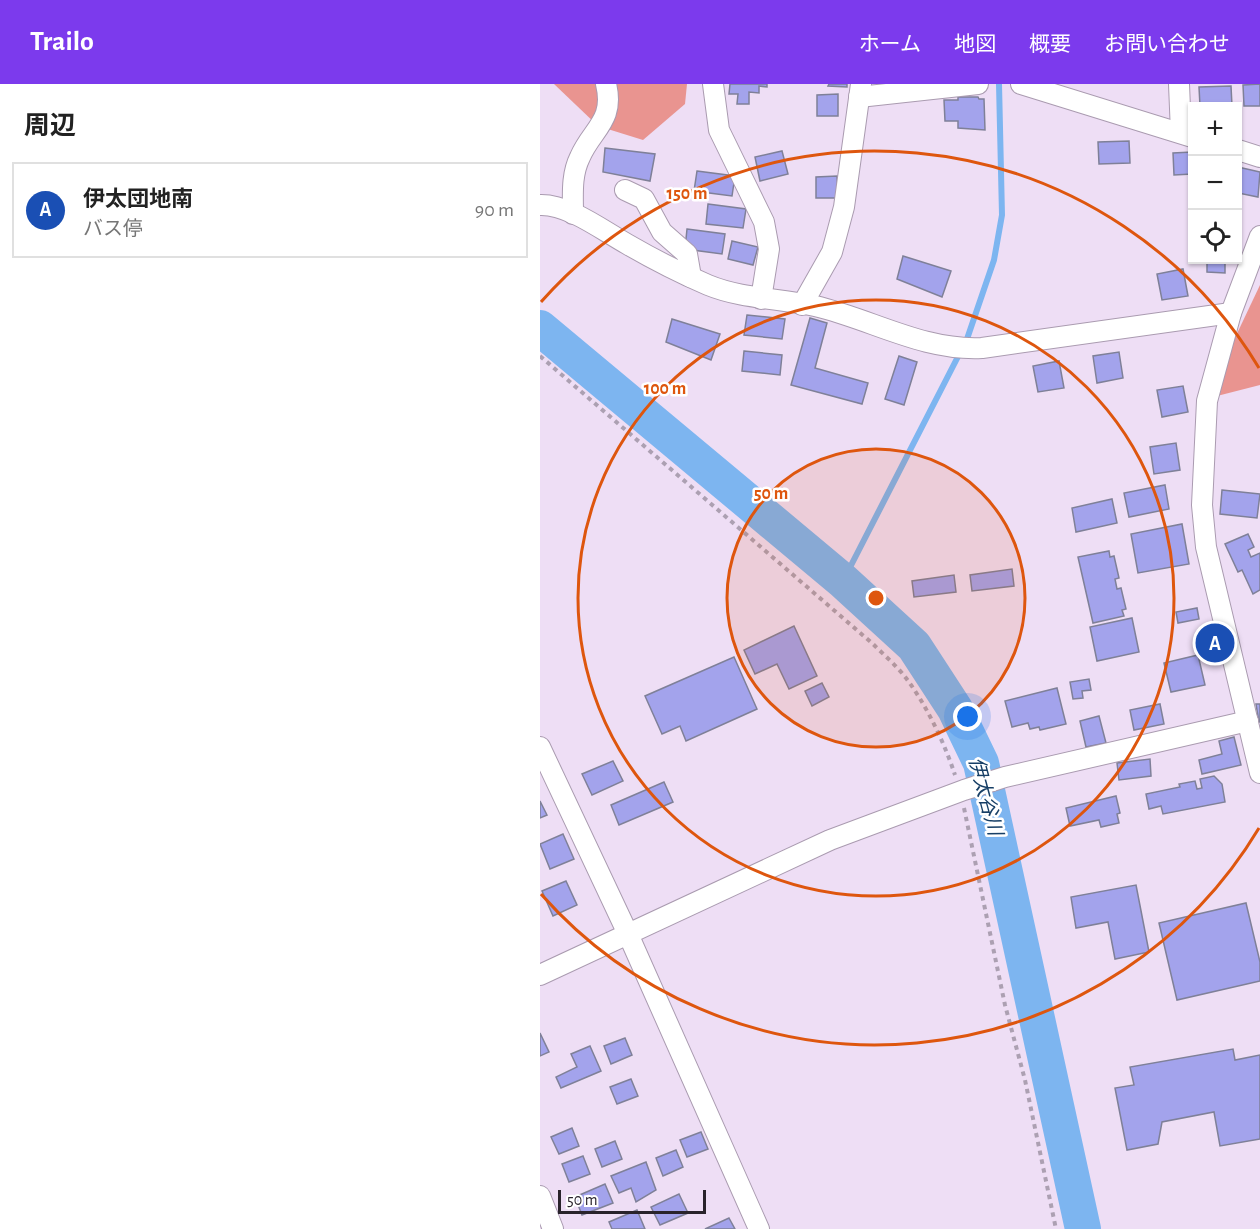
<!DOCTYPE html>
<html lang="ja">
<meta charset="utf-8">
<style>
:root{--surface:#fff;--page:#f6f6f6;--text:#222;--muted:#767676;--line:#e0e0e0;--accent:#7c3aed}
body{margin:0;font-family:"Alegreya Sans","Noto Sans JP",sans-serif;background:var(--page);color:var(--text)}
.controls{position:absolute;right:18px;top:18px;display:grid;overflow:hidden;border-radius:0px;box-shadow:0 2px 4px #0004}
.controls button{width:54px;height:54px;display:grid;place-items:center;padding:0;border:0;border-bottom:2px solid var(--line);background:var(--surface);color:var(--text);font:30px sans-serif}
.scale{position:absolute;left:18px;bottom:15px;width:148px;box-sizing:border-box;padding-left:6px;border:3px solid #29232b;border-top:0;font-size:16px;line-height:21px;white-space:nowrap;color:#29232b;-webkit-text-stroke:4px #fff;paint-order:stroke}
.you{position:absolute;left:428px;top:633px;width:21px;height:21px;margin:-15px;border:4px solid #fff;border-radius:50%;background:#1a73e8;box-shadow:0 0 0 9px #1a73e833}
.badge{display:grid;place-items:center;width:39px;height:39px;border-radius:50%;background:var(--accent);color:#fff;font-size:20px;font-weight:700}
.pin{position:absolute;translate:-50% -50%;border:3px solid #fff;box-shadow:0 2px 6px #0006}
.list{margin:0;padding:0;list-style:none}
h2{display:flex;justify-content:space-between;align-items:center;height:78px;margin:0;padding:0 24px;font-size:26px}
h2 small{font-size:20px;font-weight:400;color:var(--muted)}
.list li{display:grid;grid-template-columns:39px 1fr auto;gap:18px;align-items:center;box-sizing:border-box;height:96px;margin:0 12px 12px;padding:0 12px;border:2px solid var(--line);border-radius:0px}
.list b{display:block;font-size:22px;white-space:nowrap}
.list p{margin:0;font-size:20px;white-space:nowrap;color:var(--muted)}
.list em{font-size:20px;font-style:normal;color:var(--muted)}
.icon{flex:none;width:33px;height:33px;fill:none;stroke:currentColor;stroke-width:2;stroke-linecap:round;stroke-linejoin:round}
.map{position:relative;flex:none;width:720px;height:1145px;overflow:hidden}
header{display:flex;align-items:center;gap:36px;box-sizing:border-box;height:84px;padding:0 30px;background:var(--accent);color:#fff}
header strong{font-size:28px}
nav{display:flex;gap:33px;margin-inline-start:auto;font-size:21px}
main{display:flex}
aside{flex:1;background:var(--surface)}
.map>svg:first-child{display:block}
.forest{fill:#e99490}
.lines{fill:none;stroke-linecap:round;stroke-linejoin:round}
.stream{stroke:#7db5f0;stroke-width:6}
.river{stroke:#7db5f0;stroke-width:36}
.building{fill:#a3a3ec;stroke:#7f8098;stroke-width:1.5}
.minor-casing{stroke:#aa9bb0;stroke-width:22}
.path{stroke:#aca0b2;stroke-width:4;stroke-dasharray:4.5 4.5;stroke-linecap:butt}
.minor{stroke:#fff;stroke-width:20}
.ring{fill:none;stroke:#de560e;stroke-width:3}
.labels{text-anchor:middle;stroke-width:5;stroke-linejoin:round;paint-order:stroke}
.water-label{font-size:20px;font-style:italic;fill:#173f66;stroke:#fff}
.centre{fill:#de560e;stroke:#fff;stroke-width:3}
.ring-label{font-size:18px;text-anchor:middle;font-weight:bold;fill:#de560e;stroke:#fff;stroke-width:5;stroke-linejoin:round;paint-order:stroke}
</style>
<header>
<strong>Trailo</strong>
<nav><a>ホーム</a><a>地図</a><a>概要</a><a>お問い合わせ</a></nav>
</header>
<main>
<aside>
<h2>周辺<small></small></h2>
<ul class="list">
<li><span class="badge" style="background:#1a4fb4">A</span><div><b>伊太団地南</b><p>バス停</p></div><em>90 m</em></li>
</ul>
</aside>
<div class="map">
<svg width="720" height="1145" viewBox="0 0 720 1145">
<rect width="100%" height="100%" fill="#eedef5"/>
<g class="forest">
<polygon points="14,0 147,0 145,20 103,56 58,42"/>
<polygon points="720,201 720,301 677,312 684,277"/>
</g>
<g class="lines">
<polyline class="stream" points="303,497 427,255 454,176 462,131 459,0"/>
<polyline class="river" points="0,244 303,497 374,562 415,625 441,679 543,1145"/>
</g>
<g class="building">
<polygon points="190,0 227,0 227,3 219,2 219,9 209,8 209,20 197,20 198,10 189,10"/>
<polygon points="289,0 307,0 307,3 288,2"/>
<polygon points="720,0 720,22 704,22 703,1"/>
<polygon points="691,2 692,22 660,22 659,3"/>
<polygon points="298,10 298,32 277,32 277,11"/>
<polygon points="418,13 438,13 439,15 444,15 445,46 418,44 418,37 405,37 404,16 418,16"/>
<polygon points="589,57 590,79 559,80 558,58"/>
<polygon points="65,64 115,70 110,97 63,88"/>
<polygon points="242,67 248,90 220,97 215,73"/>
<polygon points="652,68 652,90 634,91 633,69"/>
<polygon points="698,83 720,88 718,113 698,109"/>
<polygon points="157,87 195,92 192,112 154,107"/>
<polygon points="297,92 298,114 276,114 276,93"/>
<polygon points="168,120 206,125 203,144 166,140"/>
<polygon points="147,145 185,150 182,170 145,165"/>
<polygon points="192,157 218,163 213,181 188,175"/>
<polygon points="363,172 411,187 402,213 357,195"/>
<polygon points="667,176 693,176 693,178 685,178 685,189 667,188"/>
<polygon points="643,185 648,212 622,216 617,190"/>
<polygon points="207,231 245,235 242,255 204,251"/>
<polygon points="270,234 287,239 275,284 328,299 322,320 251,301"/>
<polygon points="132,235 180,250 171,276 126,258"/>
<polygon points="204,267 242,271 240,291 202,287"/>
<polygon points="579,268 583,294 557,299 553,272"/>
<polygon points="359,272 377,278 364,321 345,315"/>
<polygon points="519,277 524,304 498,308 493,282"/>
<polygon points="643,302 648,328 622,333 617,306"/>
<polygon points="636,359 640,386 614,390 610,363"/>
<polygon points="625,401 629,425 589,433 584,409"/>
<polygon points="682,406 720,410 717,434 680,430"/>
<polygon points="572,415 577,439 536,448 532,424"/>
<polygon points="642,440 649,480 598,489 591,450"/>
<polygon points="708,450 714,463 708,466 711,473 720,469 720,506 713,510 702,486 698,488 685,460"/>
<polygon points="569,467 570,473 574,472 579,494 575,495 577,505 581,504 586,525 582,526 584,532 553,539 538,473"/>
<polygon points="472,485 474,502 432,507 430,491"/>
<polygon points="414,491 416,508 374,513 372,497"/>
<polygon points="657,524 659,535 638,539 636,528"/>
<polygon points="592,534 599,568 557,577 550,543"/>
<polygon points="254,542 277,592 249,605 237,580 215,590 204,566"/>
<polygon points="658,571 665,601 631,608 624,579"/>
<polygon points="194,573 217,625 146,657 140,642 122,650 105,612"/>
<polygon points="549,595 551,606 542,607 543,614 533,615 530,598"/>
<polygon points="282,599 289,613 272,622 265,607"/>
<polygon points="517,604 526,640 500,646 499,643 490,645 488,639 472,643 465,617"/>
<polygon points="620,620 624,640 594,646 590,626"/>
<polygon points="716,620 720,620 720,638 719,638"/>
<polygon points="559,632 566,659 546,663 540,637"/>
<polygon points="694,653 701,681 662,690 659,676 682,670 679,657"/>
<polygon points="610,675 611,692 579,696 577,679"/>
<polygon points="73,677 83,697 52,711 42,690"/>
<polygon points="674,692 682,700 685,718 623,730 621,722 609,725 606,710 640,703 639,700 655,697 657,705 662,704 660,695"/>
<polygon points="124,698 133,718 79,741 71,721"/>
<polygon points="576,712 580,729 577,730 579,739 561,743 559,736 530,742 526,724"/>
<polygon points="0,717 7,731 0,734"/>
<polygon points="23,750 34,775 10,785 0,760"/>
<polygon points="26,797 37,821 13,832 2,807"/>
<polygon points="596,801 609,868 575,875 568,838 536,844 531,813"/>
<polygon points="706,819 720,878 720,897 637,916 619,839"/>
<polygon points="0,949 9,968 0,972"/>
<polygon points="85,954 92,971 71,980 64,962"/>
<polygon points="50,962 61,987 21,1004 16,993 37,983 31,970"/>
<polygon points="693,965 695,976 720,971 720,1055 680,1062 674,1028 622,1038 618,1060 587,1066 575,1004 594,1001 590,983"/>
<polygon points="91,995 98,1012 77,1020 70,1003"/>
<polygon points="32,1044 39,1062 19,1070 11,1053"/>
<polygon points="161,1048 168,1065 147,1073 140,1056"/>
<polygon points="75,1057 82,1075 62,1083 55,1065"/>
<polygon points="136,1066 143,1083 123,1092 116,1074"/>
<polygon points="43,1072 50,1090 29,1098 22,1080"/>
<polygon points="106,1078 116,1106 96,1118 91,1104 79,1109 71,1092"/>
<polygon points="65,1100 73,1119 42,1131 35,1113"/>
<polygon points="139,1110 148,1129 120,1141 111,1123"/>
<polygon points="97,1126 105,1145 72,1145 69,1138"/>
<polygon points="189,1134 195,1145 165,1145"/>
</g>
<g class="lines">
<defs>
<g id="minor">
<polyline points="173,0 179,46 224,138 229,165 221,215"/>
<polyline points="481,0 652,53"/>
<polyline points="639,0 641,49"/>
<polyline points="319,13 438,0"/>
<polyline points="698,66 720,73"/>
<polyline points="85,106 104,115 122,148 147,170 151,193"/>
<path d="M 0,121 C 28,120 62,146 87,160 C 113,175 140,189 168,201 C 202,215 239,214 275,222 C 331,235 383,267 442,264 L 691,229"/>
<path d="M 33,130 C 33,111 31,91 40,73 C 52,45 75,37 66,0"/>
<polyline points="720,152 691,229 667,317 662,421 666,463 720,689"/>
<polyline points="262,221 292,168 304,123 321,0"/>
<polyline points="0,663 88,850 219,1145"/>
<polyline points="0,891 290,756 424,706 465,693 708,637"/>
<polyline points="0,1112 13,1145"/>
</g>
</defs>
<use href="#minor" class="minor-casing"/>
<g class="path">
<path d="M 0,272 L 333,560 C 344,571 357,582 366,594 C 387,622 404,658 415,691"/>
<polyline points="424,724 465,921 485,996 516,1145"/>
</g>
<use href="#minor" class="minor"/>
</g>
<circle cx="336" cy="514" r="149" fill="#de560e" fill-opacity=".12"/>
<g class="ring">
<circle cx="336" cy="514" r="149"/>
<circle cx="336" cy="514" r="298"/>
<path d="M719 744A447 447 0 0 1 1 810M1 218A447 447 0 0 1 719 284"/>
</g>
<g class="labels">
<g class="water-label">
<text transform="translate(446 712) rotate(75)" y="7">伊太谷川</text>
</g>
</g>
<circle cx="336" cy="514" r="9" class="centre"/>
<g class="ring-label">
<text x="147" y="115">150 m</text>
<text x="125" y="310">100 m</text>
<text x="231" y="415">50 m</text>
</g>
</svg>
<div class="controls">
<button>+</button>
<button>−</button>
<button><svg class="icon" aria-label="locate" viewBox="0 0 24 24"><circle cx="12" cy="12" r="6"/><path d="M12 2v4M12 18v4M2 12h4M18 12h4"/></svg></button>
</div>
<div class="scale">50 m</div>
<div class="you"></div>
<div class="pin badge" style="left:675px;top:559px;background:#1a4fb4">A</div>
</div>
</main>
